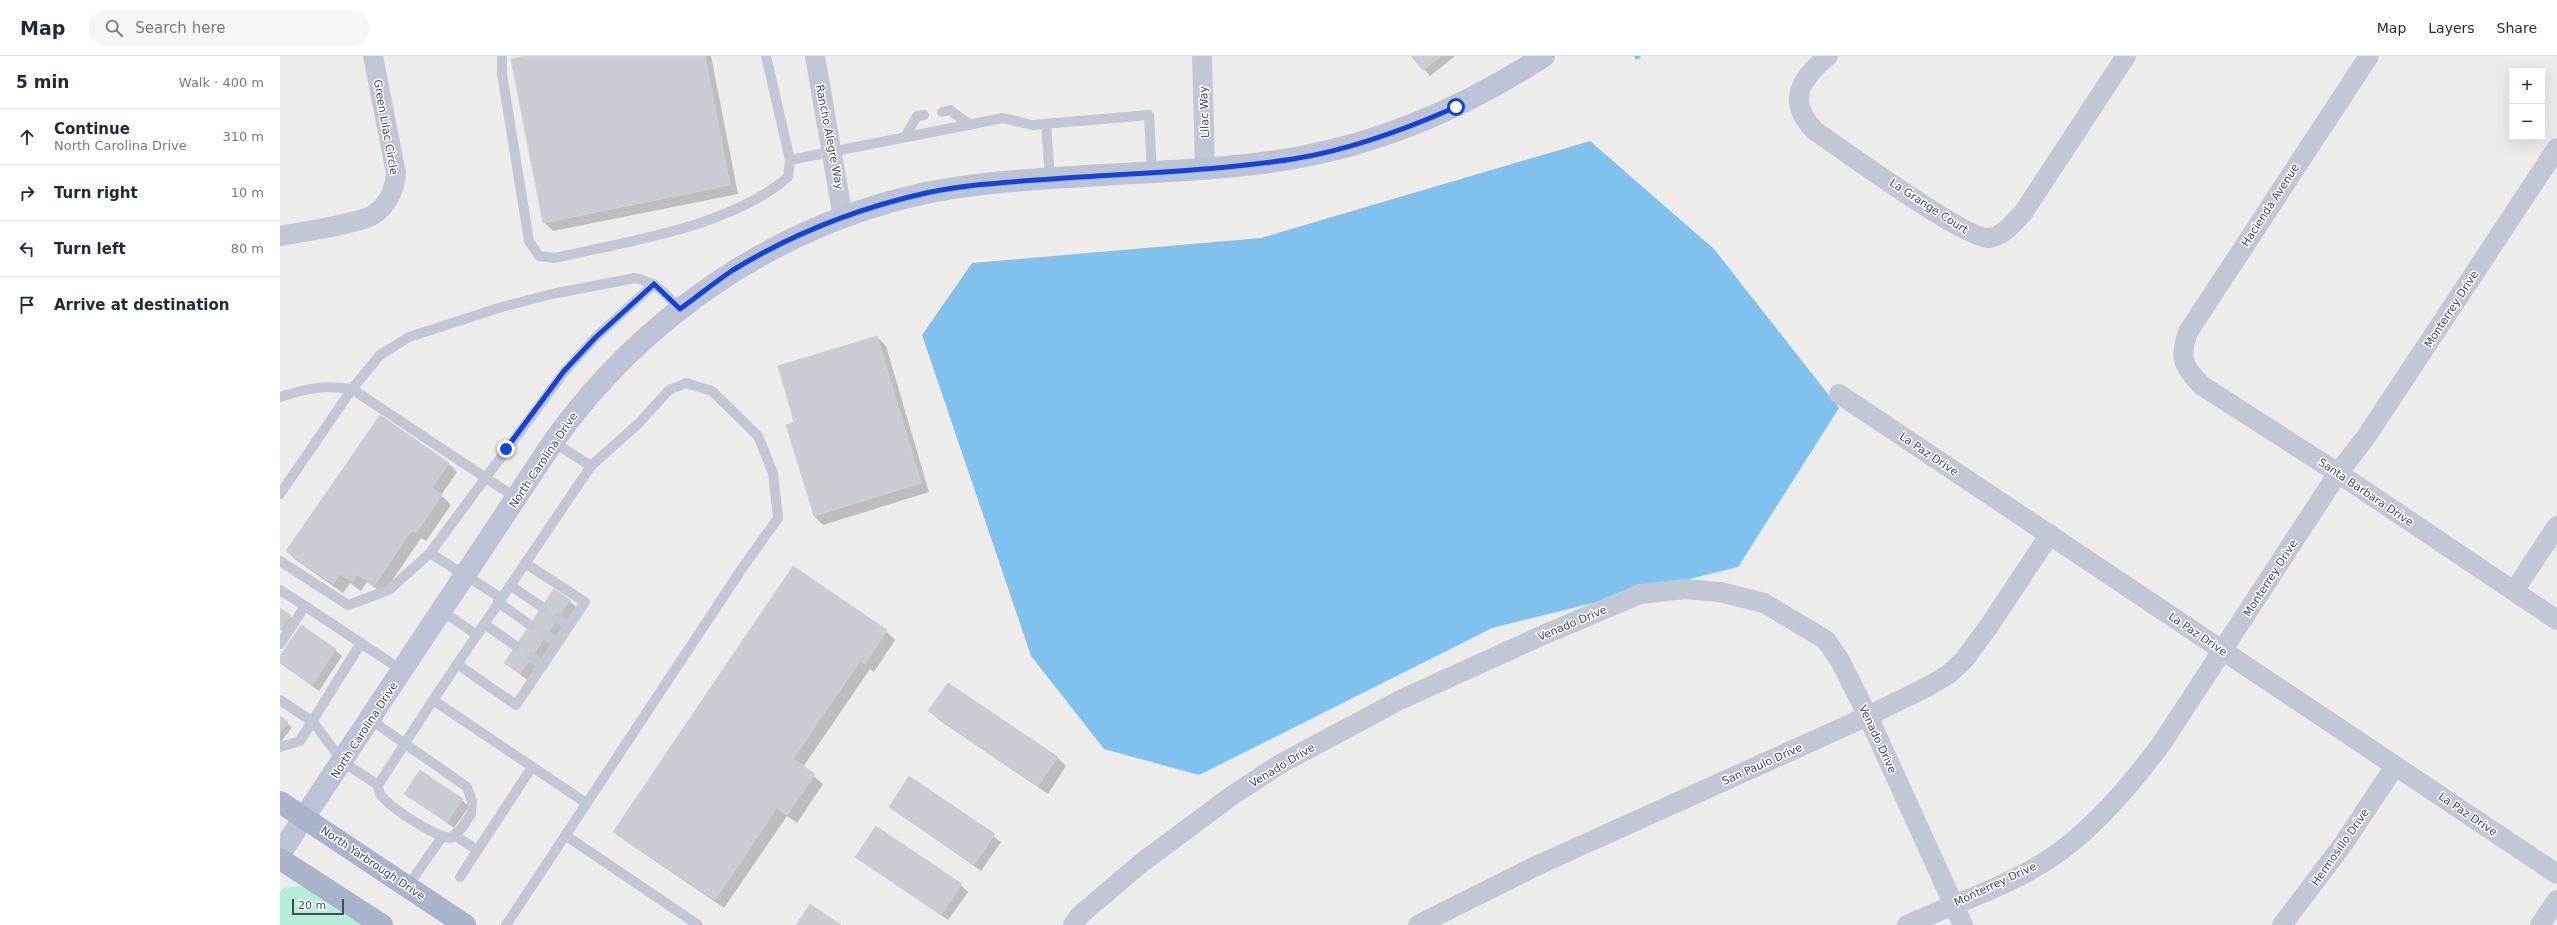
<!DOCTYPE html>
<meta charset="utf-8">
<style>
:root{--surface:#fff;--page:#f6f6f7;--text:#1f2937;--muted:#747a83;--line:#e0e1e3}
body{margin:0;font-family:"DejaVu Sans",sans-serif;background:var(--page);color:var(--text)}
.controls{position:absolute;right:12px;top:12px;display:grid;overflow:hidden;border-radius:0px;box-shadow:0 4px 16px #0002}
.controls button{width:36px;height:36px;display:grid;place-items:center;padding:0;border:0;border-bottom:1px solid var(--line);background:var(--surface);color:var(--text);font:20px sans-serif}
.scale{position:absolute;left:12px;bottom:10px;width:52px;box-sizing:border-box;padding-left:4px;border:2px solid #434a59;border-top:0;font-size:11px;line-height:14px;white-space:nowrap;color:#434a59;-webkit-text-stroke:3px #fff;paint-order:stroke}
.stop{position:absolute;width:12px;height:12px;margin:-9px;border:3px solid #1342e0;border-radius:50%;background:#fff}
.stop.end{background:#1342e0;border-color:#fff;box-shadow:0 1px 4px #0008}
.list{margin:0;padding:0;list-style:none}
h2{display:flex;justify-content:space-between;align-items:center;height:52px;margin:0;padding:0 16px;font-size:17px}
h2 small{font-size:13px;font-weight:400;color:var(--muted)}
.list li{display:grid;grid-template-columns:26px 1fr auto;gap:12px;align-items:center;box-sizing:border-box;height:56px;padding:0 16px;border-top:1px solid var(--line)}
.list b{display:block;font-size:15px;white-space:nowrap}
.list p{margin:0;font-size:13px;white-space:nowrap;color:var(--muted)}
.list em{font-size:13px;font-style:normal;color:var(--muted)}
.icon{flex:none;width:22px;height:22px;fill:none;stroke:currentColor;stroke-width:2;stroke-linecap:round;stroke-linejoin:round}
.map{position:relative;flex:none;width:2277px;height:869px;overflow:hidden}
header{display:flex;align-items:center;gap:24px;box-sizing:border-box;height:56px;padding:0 20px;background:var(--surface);border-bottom:1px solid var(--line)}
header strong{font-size:19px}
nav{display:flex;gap:22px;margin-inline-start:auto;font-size:14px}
.search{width:280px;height:36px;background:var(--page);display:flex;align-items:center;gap:10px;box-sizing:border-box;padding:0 14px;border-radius:22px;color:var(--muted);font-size:15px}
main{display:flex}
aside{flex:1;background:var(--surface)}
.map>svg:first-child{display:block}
.green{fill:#b6efd8}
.water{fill:#81c1ee}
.shadow{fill:#0003}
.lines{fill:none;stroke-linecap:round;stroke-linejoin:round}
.stream{stroke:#81c1ee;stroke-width:5}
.building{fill:#caccd4;stroke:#cfcfd7}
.service{stroke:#c1c7d4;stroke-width:10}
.minor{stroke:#c1c7d4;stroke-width:20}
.secondary{stroke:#bdc3d6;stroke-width:22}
.primary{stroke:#a9b3cc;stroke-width:22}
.route{stroke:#1342e0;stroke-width:5}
.labels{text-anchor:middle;stroke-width:3;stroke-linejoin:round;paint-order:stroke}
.street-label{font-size:11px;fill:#434a59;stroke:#fff}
</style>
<header>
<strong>Map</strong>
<div class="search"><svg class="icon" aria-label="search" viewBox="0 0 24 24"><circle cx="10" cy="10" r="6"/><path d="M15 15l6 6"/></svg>Search here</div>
<nav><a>Map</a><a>Layers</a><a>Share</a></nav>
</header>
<main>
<aside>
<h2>5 min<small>Walk · 400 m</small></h2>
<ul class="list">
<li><svg class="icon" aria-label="ahead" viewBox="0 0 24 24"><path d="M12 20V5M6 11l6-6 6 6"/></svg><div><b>Continue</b><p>North Carolina Drive</p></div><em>310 m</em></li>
<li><svg class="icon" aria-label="right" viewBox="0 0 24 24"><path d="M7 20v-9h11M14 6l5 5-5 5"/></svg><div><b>Turn right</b></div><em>10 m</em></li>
<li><svg class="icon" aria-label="left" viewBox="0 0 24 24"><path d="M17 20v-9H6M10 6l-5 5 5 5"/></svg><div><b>Turn left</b></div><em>80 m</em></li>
<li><svg class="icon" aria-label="arrive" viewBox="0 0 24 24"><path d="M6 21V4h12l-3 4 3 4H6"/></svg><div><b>Arrive at destination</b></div></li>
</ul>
</aside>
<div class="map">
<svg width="2277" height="869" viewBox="0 0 2277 869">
<rect width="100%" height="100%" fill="#eeeceb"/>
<polygon class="green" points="25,829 84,869 0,869 0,836 4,832"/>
<polygon class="water" points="1310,85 1434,193 1559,352 1458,511 1212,572 919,719 824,693 751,600 642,279 692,207 981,182"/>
<g class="shadow">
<polygon points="250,0 431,0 458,138 273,175 264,166"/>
<polygon points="1133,0 1175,0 1150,20"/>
<polygon points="597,281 606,290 649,436 543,469 534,460 515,367"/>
<polygon points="168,407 177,416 161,439 171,449 146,485 141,482 103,538 87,526 81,535 70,527 63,537 16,504 7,495"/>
<polygon points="513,512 606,575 615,584 594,616 590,613 523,711 543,728 517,767 507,760 444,852 344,784 335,775"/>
<polygon points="289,544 296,551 247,624 225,607"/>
<polygon points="0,553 15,564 6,577 0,573"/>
<polygon points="55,594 62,600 39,635 0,607 0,602"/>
<polygon points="650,655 777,701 786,710 768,738 659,664"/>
<polygon points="0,661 12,671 1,686 0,685"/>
<polygon points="630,722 721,786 701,815 610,751"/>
<polygon points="126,738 182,744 189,751 174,772"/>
<polygon points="577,800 681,829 688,836 668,864"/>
</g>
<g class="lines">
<polyline class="stream" points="1357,1 1358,0"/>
</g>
<g class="building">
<polygon points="245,0 425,0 450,129 263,167 231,3"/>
<polygon points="1131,0 1161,0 1143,14"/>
<polygon points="597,280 641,427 534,460 506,369 514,366 498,310"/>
<polygon points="100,359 169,407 152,432 162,439 136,477 132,474 94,530 77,518 72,526 60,518 53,528 6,495"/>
<polygon points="513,510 607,574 585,608 580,605 513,703 535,718 507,759 497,752 435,844 333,776"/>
<polygon points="274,533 290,544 240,618 224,607"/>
<polygon points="0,552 11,559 1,573 0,573"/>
<polygon points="21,569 56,593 32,629 0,607 0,600"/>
<polygon points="668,627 778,701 758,730 648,655"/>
<polygon points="0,660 8,666 0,677"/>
<polygon points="140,714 183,743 167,766 124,738"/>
<polygon points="629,720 715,778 694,809 609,751"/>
<polygon points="596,770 682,828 661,859 575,801"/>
<polygon points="530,848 561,869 516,869"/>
</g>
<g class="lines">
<g class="service">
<path d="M 222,0 L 222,18 L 249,185 L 259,200 L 275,202 C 348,185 451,171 508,121 L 510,104 L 486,0"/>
<polyline points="662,56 670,54 690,69"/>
<polyline points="766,68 770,123"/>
<polyline points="625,81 637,60 644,59"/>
<polyline points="510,104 723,62 752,69 869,59 872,116"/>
<path d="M 0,341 C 28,332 43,329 72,333 L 100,299 L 129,281 L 222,251 L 272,238 L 355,222 C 376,226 386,238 400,253"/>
<polyline points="0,438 72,333 236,442"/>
<polyline points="150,497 285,315 316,281 374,228"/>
<polyline points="0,505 68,549 109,534 150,497 221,542"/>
<polyline points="230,529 262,551"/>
<polyline points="0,534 25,550"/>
<polyline points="218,546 250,569"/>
<polyline points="162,555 197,579"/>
<polyline points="277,562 289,570"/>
<polyline points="204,568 236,590"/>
<polyline points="266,579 277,587"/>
<polyline points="0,588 25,550 123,615"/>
<polyline points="251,601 263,609"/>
<polyline points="177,608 236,649 305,546 245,507"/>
<polyline points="0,644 33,666 63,706 98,729"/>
<path d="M 91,664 L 187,731 L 192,745 L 191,758 L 182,772 L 171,782 C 155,781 109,751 100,738 C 99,735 98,731 98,729 L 153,644"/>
<polyline points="0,691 20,685 81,587"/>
<polyline points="306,747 153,644 311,410"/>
<polyline points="174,779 197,794"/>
<polyline points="285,779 418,869"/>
<polyline points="180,821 252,711"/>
<polyline points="127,831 162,781"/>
<polyline points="226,869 461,514 498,462 493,417 478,380 432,335 406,327 389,334 359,367 311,410 273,386"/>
</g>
<g class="minor">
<polyline points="535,0 563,162"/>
<polyline points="922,0 925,112"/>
<path d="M 1548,0 C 1520,23 1506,45 1535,75 C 1562,93 1686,184 1709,182 C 1724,180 1733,167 1743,157 L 1846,0"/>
<path d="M 2089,0 L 1908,276 C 1899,302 1903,310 1921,329 L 2058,417 L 2277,564"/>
<path d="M 0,180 C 21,176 77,168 93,159 C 107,150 115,134 116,117 L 93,0"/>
<polyline points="1559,338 2277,818"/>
<polyline points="2234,535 2277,470"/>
<polyline points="793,869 799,860 860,808 950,741 1000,708 1120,644 1263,579 1360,538 1405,533 1440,536 1484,547 1546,584 1559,603 1588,660 1683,869"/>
<polyline points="1138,869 1256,810 1588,660 1647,631 1669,618 1684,604 1709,570 1770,478"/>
<path d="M 1627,869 C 1675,847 1735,828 1778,797 C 1819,767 1852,727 1882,687 L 2058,417 L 2086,381 L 2277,92"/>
<polyline points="2002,869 2064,787 2115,710"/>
<polyline points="2260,869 2277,844"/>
</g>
<path class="secondary" d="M 0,798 L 273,386 C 362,261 496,169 646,137 C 704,125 763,123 822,119 C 886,115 952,113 1015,102 C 1106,86 1187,50 1264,0"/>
<g class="primary">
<polyline points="0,746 185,869"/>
<polyline points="0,803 102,869"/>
</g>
</g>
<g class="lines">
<path class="route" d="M 226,393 L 284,315 L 316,281 L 374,228 L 400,253 C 418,240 435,226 453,214 C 512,178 579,152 646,137 C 688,128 730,126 772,123 C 852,117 934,115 1013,103 C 1070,94 1124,74 1176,51"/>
</g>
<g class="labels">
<g class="street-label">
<text transform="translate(924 56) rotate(-92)" y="4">Lilac Way</text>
<text transform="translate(106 71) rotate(80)" y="4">Green Lilac Circle</text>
<text transform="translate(550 81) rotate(79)" y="4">Rancho Alegre Way</text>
<text transform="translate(1990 149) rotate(-57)" y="4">Hacienda Avenue</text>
<text transform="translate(1649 150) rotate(33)" y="4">La Grange Court</text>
<text transform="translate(2171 253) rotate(-57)" y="4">Monterrey Drive</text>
<text transform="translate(1649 398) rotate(34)" y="4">La Paz Drive</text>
<text transform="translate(263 404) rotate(-56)" y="4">North Carolina Drive</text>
<text transform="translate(2086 436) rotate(34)" y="4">Santa Barbara Drive</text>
<text transform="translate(1990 522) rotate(-57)" y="4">Monterrey Drive</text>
<text transform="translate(1292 567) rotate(-23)" y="4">Venado Drive</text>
<text transform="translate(1918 578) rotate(34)" y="4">La Paz Drive</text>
<text transform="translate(84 674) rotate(-57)" y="4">North Carolina Drive</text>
<text transform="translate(1598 683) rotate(65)" y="4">Venado Drive</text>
<text transform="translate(1482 708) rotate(-24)" y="4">San Paulo Drive</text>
<text transform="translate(1002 709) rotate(-31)" y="4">Venado Drive</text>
<text transform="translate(2188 758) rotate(34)" y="4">La Paz Drive</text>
<text transform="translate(2060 791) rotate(-55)" y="4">Hermosillo Drive</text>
<text transform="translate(93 807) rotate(34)" y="4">North Yarbrough Drive</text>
<text transform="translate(1715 828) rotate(-25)" y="4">Monterrey Drive</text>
</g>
</g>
</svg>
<div class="controls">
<button>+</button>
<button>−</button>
</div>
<div class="scale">20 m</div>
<div class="stop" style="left:1176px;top:51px"></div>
<div class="stop end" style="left:226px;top:393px"></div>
</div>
</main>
